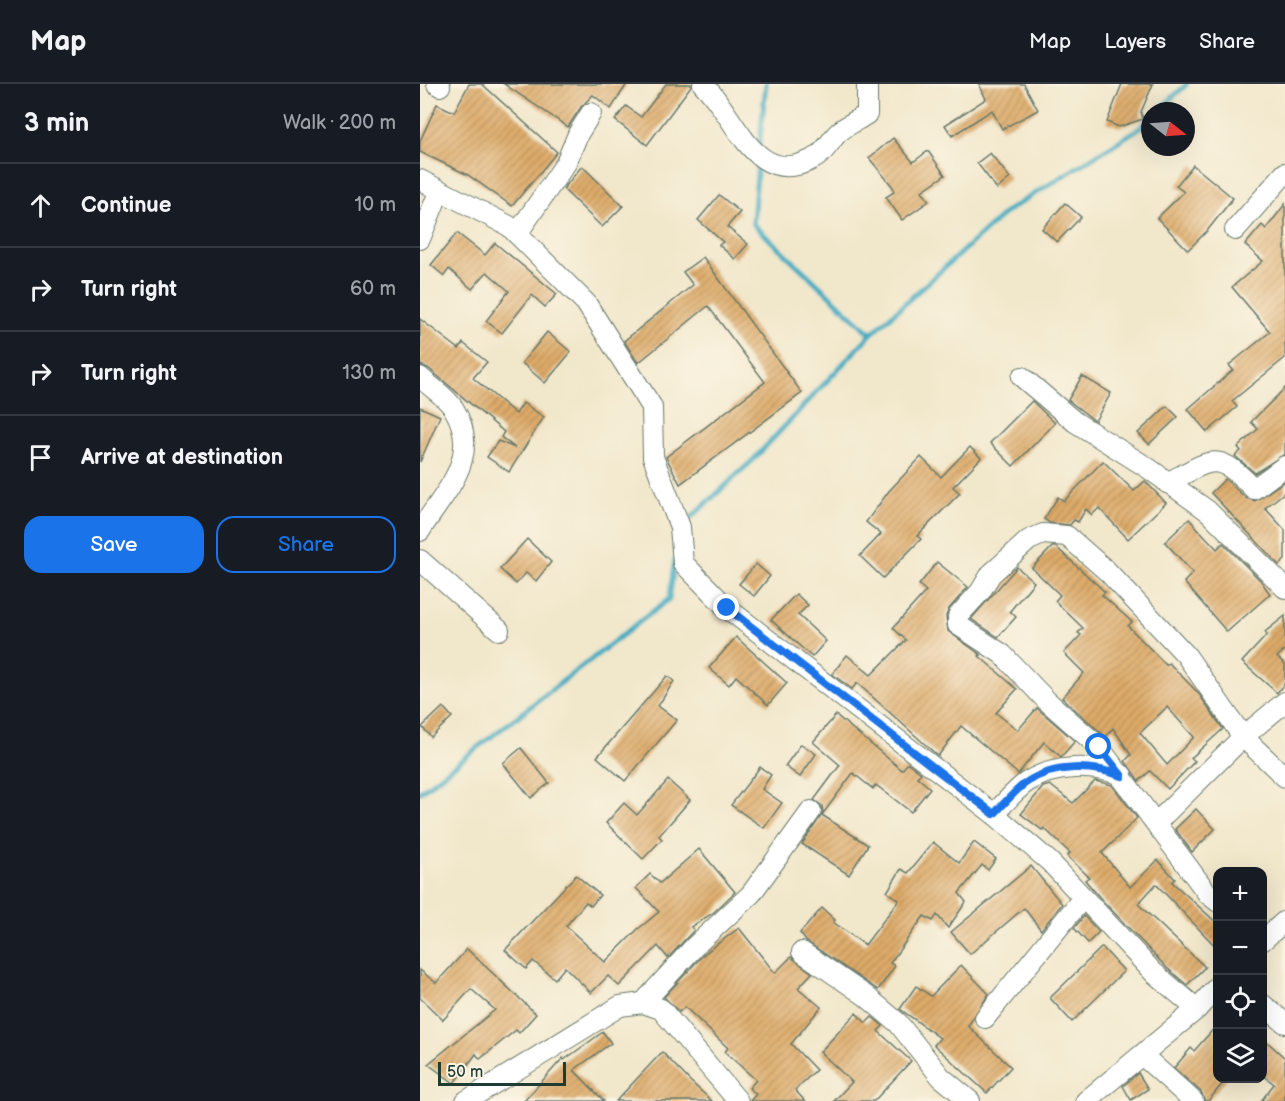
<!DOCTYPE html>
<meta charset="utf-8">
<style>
:root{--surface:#171b24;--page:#20242c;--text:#f1f3f6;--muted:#9ea1a6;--line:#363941;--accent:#1a73e8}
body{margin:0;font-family:"Balsamiq Sans",sans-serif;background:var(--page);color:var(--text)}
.controls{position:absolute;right:18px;bottom:18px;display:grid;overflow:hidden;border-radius:12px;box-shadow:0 6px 24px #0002}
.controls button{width:54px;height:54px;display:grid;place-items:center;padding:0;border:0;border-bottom:2px solid var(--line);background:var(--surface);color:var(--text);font:30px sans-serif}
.compass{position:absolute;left:721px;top:18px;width:54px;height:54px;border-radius:50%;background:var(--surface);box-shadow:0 6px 24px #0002;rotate:107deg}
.scale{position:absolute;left:18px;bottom:15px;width:128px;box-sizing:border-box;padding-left:6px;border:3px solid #1f3d34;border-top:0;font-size:16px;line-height:21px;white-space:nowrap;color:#1f3d34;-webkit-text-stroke:4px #fcf5e5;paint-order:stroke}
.stop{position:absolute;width:18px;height:18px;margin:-14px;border:4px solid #1a73e8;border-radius:50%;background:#fff}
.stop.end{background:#1a73e8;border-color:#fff;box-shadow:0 2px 6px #0008}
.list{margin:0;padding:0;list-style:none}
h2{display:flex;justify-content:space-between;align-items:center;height:78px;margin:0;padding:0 24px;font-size:26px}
h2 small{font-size:20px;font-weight:400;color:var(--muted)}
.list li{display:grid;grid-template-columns:39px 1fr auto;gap:18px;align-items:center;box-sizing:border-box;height:84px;padding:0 24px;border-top:2px solid var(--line)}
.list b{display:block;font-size:22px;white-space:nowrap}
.list em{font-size:20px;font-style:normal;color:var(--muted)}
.actions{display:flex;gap:12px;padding:18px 24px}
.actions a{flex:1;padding:14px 0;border:2px solid var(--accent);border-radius:18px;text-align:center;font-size:21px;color:var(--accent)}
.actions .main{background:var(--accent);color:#fff}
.icon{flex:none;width:33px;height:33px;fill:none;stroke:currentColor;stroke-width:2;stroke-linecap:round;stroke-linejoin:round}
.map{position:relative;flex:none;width:865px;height:1017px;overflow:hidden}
header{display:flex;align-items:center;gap:36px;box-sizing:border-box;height:84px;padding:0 30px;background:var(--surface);border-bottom:2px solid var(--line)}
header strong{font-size:28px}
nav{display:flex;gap:33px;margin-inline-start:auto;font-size:21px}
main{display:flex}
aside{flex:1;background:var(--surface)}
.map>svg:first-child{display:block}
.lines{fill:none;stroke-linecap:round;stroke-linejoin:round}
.stream{stroke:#42acc1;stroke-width:5}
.building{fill:url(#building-hatch);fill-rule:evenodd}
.street-casing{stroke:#687869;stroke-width:22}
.street{stroke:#fff;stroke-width:20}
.route{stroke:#1a73e8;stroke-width:8}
</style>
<header>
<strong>Map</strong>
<nav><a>Map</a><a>Layers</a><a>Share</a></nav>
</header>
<main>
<aside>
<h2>3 min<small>Walk · 200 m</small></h2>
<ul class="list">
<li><svg class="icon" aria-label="ahead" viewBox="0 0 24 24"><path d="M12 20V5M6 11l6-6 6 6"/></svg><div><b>Continue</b></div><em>10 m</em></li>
<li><svg class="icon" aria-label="right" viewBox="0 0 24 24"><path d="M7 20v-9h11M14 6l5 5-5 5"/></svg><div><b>Turn right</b></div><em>60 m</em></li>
<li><svg class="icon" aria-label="right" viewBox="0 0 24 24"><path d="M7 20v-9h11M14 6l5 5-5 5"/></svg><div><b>Turn right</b></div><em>130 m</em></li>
<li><svg class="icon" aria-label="arrive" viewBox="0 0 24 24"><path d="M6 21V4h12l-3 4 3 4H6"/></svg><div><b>Arrive at destination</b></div></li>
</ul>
<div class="actions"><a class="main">Save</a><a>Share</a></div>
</aside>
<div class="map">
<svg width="865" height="1017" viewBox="0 0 865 1017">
<defs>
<pattern id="building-hatch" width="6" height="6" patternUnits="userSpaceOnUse" patternTransform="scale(1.5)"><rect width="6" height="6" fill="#deab69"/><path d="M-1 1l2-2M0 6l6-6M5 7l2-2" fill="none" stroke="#b38c57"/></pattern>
</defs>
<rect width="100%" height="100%" fill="#fcf5e5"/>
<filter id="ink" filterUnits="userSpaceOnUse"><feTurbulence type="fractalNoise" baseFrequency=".0167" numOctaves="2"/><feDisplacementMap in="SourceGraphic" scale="12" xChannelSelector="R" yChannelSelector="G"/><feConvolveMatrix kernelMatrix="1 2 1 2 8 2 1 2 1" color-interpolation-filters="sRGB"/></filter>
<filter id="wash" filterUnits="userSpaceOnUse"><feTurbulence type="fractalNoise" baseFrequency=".008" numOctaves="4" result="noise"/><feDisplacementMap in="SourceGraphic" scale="24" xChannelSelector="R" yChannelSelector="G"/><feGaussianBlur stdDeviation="1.35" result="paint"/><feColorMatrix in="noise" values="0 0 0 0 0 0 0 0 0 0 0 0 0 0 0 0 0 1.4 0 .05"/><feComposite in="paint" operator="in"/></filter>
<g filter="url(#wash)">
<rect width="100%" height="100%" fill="#f1e7cb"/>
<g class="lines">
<g class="stream">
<polyline points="738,27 767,0"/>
<polyline points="339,64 346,0"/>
<polyline points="338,76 333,140 451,250"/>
<polyline points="263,441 333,376 451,250 587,127 720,44 730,34"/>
<polyline points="0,708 249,515 255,476"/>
</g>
</g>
<g id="blocks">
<g class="building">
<polygon points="49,0 62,0 137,68 92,122 48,91 0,68 0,57 17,20 34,28"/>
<polygon points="84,0 207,0 191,25 173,11 161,23 148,43"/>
<polygon points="246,0 271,0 271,2 227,61 195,36 206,22 221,33"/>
<polygon points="559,0 604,0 618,26 582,45 572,26 532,52 525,41 566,15"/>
<polygon points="702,0 733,0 721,28 723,35 699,43 687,38"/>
<polygon points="473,54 493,78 508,67 525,91 502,107 509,117 482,136 466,113 474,108 473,103 449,74"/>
<polygon points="570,69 590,94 577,105 557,79"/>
<polygon points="773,81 813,114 787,147 768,166 737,134 764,108 756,102"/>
<polygon points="162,82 203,122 182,143 143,105"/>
<polygon points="299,111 320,128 307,143 328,160 315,175 299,161 303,158 278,136"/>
<polygon points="645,119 661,133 637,158 622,145"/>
<polygon points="865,120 865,274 812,317 817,323 787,348 768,325 813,286 809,281 850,248 812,203 843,177 825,161 842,141 846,145"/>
<polygon points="37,149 65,171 75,159 137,210 125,223 112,211 82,249 66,237 89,207 67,188 52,205 29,185 24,192 11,181"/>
<polygon points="283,173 382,309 260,400 246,373 345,298 288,222 218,279 204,257 273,201 263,188"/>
<polygon points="0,235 39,265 43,259 67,278 53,294 96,330 103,319 124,333 89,388 67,373 78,357 95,364 81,353 84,348 8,284 0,281"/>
<polygon points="127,248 151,268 125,299 102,279"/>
<polygon points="662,292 691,309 675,337 648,316"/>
<polygon points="865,304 865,370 835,389 815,372 821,367 818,363 838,345 831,338"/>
<polygon points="612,317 635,339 593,382 570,359"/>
<polygon points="747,322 758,333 729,360 718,349"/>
<polygon points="0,323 20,332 0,378"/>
<polygon points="550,363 561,374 533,403 540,409 497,452 501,455 463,494 440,472 461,450 446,438 469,407 501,373 521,393"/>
<polygon points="683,377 714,407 725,397 746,419 708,455 679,424 672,431 666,425 658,438 654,436 650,441 630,439 624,435 638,413 644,417"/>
<polygon points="805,395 826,414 835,417 865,397 865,408 845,424 865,446 865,476 859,481 791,409"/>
<polygon points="769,435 797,465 803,459 841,497 850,510 807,548 764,498 773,489 745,458"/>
<polygon points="107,455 131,478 116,497 106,489 96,500 80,485"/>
<path d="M 632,463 L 636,463 L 685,508 L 682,511 L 712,538 L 708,542 L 746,581 L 749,579 L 779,610 L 803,645 L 771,674 L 775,677 L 748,705 L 730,687 L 719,697 L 705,677 L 711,671 L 693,644 L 686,653 L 642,614 L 664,589 L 644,569 L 661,551 L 658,549 L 663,544 L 635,517 L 640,511 L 612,484 ZM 747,623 L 774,653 L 747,681 L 720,649 Z"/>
<polygon points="517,478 548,503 529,525 526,532 528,547 561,571 559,572 597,605 576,629 598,646 617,624 655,657 641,673 624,658 598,690 541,642 518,672 437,599 432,605 412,590 427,571 451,591 486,556 473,544 506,507 499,501"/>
<polygon points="336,480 350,492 334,512 319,500"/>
<polygon points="597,483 614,498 590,527 596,533 578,553 551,535"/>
<polygon points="376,510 388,521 378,531 406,557 392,573 351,536"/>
<polygon points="865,532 865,566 857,573 865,580 865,599 857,609 822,578 847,551 845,548"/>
<polygon points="316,553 367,599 348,621 316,592 309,601 289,584"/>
<polygon points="247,592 254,597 238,622 257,636 205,697 177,673"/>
<polygon points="23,623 32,633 11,653 2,643"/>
<polygon points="416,631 482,686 488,679 501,689 497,693 510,704 491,728 456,701 453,705 433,689 402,731 448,761 429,791 382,760 403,729 402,722 394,716 420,681 393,658"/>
<polygon points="381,660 396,670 380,693 365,682"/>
<polygon points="101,664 129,699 111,714 83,679"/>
<polygon points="340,683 351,691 342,705 362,719 344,744 311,721"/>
<polygon points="248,696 270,716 239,752 242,755 223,775 186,739 204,719 217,731"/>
<polygon points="675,697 692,701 717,734 682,769 710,803 738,776 755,795 752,798 798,840 798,865 736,800 718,820 785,883 767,901 747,884 681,815 665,796 669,793 647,772 650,769 624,744 622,746 601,730 623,703 630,701 653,719"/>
<polygon points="776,725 795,745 772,768 755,745"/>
<polygon points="513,758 539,779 554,758 576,775 568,786 562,781 539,809 546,818 528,844 517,831 513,837 504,832 470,879 475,882 458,906 386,857 380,849 402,824 415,836 413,838 445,861 479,816 467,808 481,785 488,789"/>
<polygon points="279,765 315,808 293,829 271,843 274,846 248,874 238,862 199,902 188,892 171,909 145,883 135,895 113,877 106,885 85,866 156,791 180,811 171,822 166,818 146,842 185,878 218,845 239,828 216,804 230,790 240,799"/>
<polygon points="611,782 642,820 621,846 604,824 550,870 531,848"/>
<polygon points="664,832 679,848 668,859 654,844"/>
<polygon points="319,844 355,889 371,873 392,889 378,904 401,923 371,960 396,986 375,1006 385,1017 330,1017 336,1010 329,1004 336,996 305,968 308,964 265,923 259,928 244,913 284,870"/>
<polygon points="682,863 704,887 652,938 630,914"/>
<polygon points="47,865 116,930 99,949 96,946 60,975 56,970 34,999 8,980 75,926 51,905 23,936 0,914 0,886 16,899"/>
<polygon points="541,881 569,910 548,942 591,983 567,1009 514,961 520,954 480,925 496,902 511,912"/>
<polygon points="436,929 446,939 452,933 463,942 458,947 491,977 454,1017 414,1017 432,998 400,968"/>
<polygon points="798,940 798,994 807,994 788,1017 785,1017 781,1008 754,984 771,964 774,967"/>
<polygon points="183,948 191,959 154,986 184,1017 104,1017 143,974 144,976"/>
<polygon points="843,954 865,974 865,1017 841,1017 854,1000 843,991"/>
<polygon points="242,968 270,997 292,1017 196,1017"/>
<polygon points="718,989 728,1005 711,1016 703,1002"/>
</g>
</g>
</g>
<g filter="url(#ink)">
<use href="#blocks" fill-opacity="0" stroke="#687869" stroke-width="1.5"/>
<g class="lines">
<defs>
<g id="street">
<polyline points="17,0 20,2"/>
<path d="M 283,0 C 317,33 335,107 395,74 C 405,69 411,55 419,48 C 427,41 438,36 447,30 L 447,0"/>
<polyline points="0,96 89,142 166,219 232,323 233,373 260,443 263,479 307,524 574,730 630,778 734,889 777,925"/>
<polyline points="815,146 865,89"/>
<polyline points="97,150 146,79 158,50 171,29"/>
<polyline points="0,155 19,108"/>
<path d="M 0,293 C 10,303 27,313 34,325 C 63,373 24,408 0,447"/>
<polyline points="602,293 655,338 728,384 788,427 865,504"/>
<path d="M 747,399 C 792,376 796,365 834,405 L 865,382"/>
<polyline points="0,476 79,546"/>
<path d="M 574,730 C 584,720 595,706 607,698 C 635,680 673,681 702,691"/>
<polyline points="736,739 823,653 865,618"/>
<polyline points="798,818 788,810 679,663 627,617 582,570 538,541 538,532 560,508 571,490 609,456 623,450 647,452 688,488 766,571 823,653 865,693"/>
<polyline points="842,857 865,837"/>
<polyline points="382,868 446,912 478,939 521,993 550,1017"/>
<polyline points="223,919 275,862 331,810 391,727"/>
<polyline points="842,920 865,939"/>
<polyline points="565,934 662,815"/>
<polyline points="722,971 773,1017"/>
<polyline points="46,1017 200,922 223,919 241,925 318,1017"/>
<polyline points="666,1017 777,925 798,902"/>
</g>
</defs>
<use href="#street" class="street-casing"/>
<use href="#street" class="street"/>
</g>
</g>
<g class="lines" filter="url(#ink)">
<path class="route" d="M 307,524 L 574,730 C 584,720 595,706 607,698 C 634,680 673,681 702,692 L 679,663"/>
</g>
</svg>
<div class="controls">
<button>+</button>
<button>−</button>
<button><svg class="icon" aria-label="locate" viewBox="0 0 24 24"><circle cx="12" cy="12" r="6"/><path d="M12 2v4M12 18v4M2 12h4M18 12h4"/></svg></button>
<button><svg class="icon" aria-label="layers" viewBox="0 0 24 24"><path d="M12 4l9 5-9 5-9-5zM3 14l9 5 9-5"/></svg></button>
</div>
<svg class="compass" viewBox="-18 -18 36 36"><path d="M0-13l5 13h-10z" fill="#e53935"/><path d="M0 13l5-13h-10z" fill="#9ea1a6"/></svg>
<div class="scale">50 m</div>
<div class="stop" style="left:679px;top:663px"></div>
<div class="stop end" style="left:307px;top:524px"></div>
</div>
</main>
